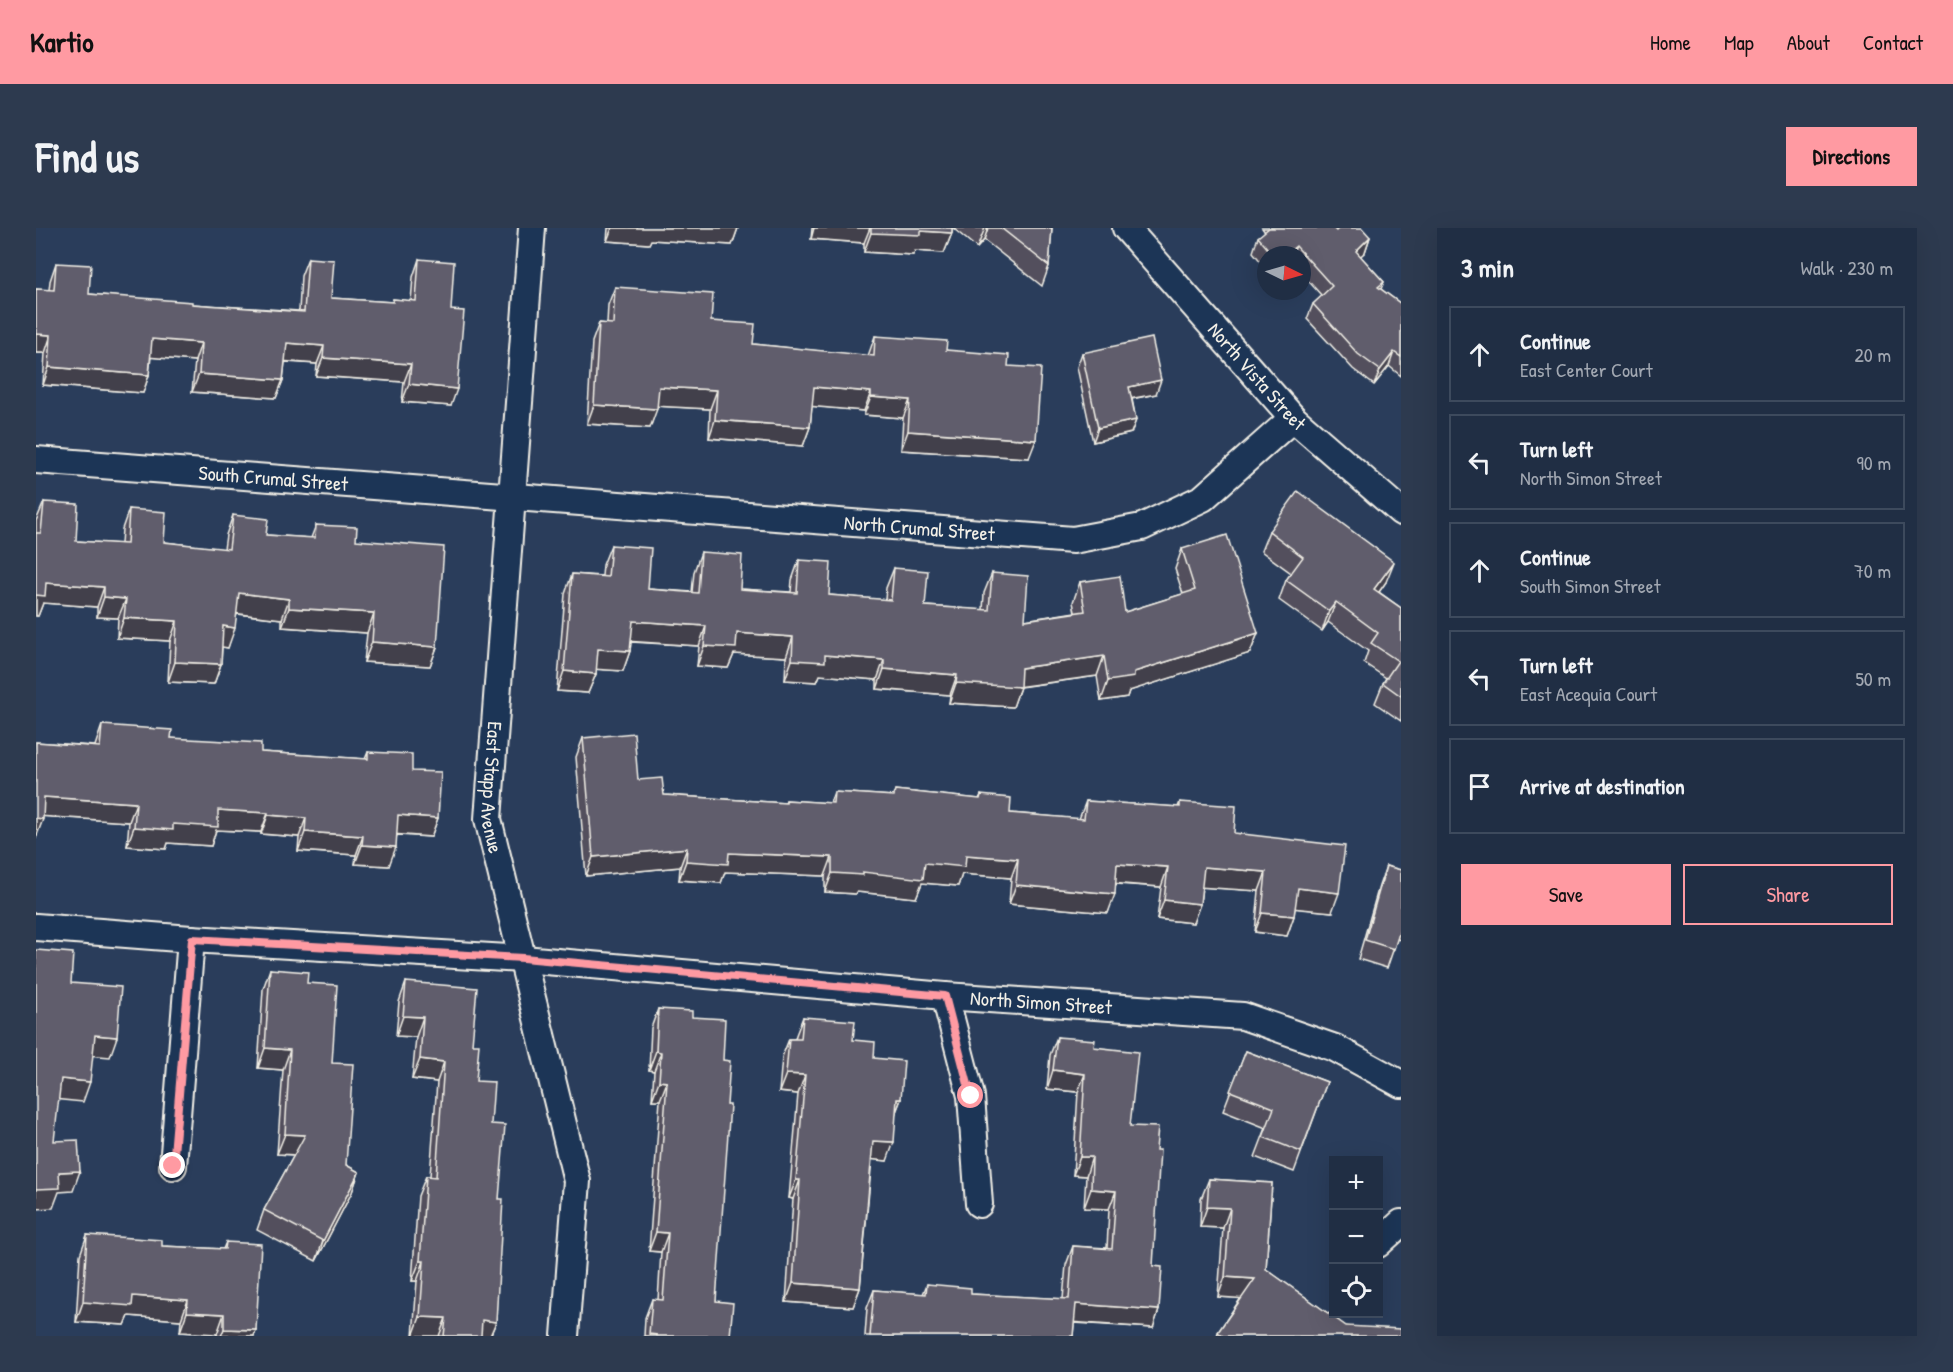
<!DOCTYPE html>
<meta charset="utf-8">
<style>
:root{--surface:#202e44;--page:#2d3a4f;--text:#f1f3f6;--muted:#a2a8b2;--line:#3d4a5d;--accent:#ff9aa2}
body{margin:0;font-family:"Patrick Hand",sans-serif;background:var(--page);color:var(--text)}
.controls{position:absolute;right:18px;bottom:18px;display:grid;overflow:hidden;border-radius:0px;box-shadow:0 6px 24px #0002}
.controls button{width:54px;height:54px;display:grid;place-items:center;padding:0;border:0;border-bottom:2px solid var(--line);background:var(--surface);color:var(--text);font:30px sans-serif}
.compass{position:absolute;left:1221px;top:18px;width:54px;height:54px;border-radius:50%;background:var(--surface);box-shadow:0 6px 24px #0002;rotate:95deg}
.stop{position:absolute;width:18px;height:18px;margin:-14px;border:4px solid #ff9aa2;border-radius:50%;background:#fff}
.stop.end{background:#ff9aa2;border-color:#fff;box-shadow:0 2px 6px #0008}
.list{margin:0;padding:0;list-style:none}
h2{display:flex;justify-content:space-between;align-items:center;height:78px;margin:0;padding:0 24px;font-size:26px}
h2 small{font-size:20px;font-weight:400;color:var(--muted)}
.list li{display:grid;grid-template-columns:39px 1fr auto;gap:18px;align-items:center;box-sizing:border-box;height:96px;margin:0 12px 12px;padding:0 12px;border:2px solid var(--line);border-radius:0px}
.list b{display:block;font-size:22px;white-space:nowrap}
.list p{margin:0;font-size:20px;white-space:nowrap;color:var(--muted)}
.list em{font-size:20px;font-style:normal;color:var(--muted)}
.actions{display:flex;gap:12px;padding:18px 24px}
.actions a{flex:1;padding:14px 0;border:2px solid var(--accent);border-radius:0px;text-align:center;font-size:21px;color:var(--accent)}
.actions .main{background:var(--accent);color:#111}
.icon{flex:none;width:33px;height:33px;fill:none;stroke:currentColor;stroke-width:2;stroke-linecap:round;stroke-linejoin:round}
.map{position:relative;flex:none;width:1365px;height:1108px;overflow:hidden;border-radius:0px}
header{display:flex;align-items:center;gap:36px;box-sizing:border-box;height:84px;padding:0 30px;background:var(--accent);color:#111}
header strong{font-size:28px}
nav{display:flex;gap:33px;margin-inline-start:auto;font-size:21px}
.intro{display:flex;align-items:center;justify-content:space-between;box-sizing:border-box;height:144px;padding:0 36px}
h1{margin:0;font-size:42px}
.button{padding:15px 27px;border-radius:0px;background:var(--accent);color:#111;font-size:21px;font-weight:700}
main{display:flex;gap:36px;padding:0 36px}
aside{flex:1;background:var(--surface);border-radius:0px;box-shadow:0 6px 24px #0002}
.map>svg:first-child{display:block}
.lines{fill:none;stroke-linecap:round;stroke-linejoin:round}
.street-casing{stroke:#f4f1e8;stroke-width:30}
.street{stroke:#1d3557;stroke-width:26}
.wall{fill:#53505d;stroke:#f4f1e8;stroke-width:1.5}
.shaded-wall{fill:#43414c;stroke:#f4f1e8;stroke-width:1.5}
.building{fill:#605d6c;stroke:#f4f1e8;stroke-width:1.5}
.route{stroke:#ff9aa2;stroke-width:8}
.labels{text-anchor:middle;stroke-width:6;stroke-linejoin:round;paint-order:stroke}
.street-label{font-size:20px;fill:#f4f1e8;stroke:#1d3557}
</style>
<header>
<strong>Kartio</strong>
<nav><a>Home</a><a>Map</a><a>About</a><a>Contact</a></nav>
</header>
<div class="intro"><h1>Find us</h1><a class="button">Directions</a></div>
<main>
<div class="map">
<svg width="1365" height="1108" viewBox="0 0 1365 1108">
<rect width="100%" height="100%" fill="#2a3d5b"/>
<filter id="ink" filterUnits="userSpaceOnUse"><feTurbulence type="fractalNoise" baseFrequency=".0167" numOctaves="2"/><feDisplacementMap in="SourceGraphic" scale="12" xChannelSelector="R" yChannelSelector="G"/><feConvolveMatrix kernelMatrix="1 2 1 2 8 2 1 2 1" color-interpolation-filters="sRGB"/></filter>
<g filter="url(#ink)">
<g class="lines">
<defs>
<g id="street">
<path id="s1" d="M 496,0 L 452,591 L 541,953 L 529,1108"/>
<path id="s2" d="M 1090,0 L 1257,190 L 1365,284"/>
<path id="s3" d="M 0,232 L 1037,312 L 1106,299 L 1167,270 L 1257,190"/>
<path id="s4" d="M 0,699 L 155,711 L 487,731 L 909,768 L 1207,788 L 1299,820 L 1365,856"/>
<polyline points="909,768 935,868 943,976"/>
<polyline points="137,938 155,711"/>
<polyline points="1342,1016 1365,995"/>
</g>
</defs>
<use href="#street" class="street-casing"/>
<use href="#street" class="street"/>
</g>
<g class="wall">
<polygon points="572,0 702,0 696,17 615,12 613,16 571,13"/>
<polygon points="776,0 916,0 916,5 908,25 879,23 877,27 828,24 828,15 775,11"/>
<polygon points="917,0 1016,0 1013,38 1006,58 948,12 941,20"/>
<polygon points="1226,0 1297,0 1300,3 1334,9 1329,24 1324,28 1348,54 1345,61 1365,76 1365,148 1353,138 1338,157 1317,141 1271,91 1277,76 1286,68 1266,46 1266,27 1230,27 1230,40 1217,24 1222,9 1229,4"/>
<polygon points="272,30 295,70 356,74 357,71 375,73 377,49 383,31 415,82 415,178 366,174 368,154 280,148 281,136 249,134 247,152 240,170 156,164 159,133 115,129 113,147 107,165 7,157 9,125 0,125 0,61 13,62 14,53 20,35 53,66 156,76 263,83 265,48"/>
<polygon points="579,59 675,93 717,116 832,128 839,108 910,122 972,138 993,230 865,222 867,190 828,187 828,183 776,178 774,199 767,218 673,210 674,181 621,178 614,200 551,196 556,114 563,95 571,96 572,77"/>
<polygon points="1046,125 1120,166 1096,171 1100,192 1095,205 1057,214 1041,139"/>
<polygon points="8,274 40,313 85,316 86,301 93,281 128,314 188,321 190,307 197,287 230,307 275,310 280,297 320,312 401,419 394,438 328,434 331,405 246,399 246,391 201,386 192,420 186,419 185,436 178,456 132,454 134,413 81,410 82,390 61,389 61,379 7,375 2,388 0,388 0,293"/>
<polygon points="1233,303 1350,354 1343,364 1365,380 1365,493 1339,475 1347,455 1350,450 1328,435 1332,423 1292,394 1286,403 1243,372 1250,352 1255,345 1225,323"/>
<polygon points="575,317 612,361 656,364 658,344 665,324 704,361 755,364 756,352 763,332 793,367 849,372 850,360 858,340 889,378 947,382 948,365 956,345 989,392 1039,384 1037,374 1044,354 1089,384 1147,366 1139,341 1146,321 1222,405 1214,425 1093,463 1091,469 1065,473 1061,448 984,459 977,479 913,475 914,467 841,461 841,452 784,447 781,454 749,452 750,429 698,426 692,440 661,438 663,418 595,414 594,423 587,443 560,441 560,446 552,465 521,463 529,366 536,346 566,348 567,337"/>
<polygon points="66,497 135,510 225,524 329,531 332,524 376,543 402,590 395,609 361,607 353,638 319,636 320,627 262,623 263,609 225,606 225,604 180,602 175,618 132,615 130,621 91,618 93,594 7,588 0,514 59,518"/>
<polygon points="547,510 602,552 628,567 749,575 750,572 794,575 798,564 857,568 859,562 943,571 945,567 974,585 1043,591 1050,573 1142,579 1144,574 1198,605 1296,684 1259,680 1258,688 1251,708 1219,704 1223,663 1166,659 1164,676 1157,695 1121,691 1125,659 1080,656 1072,685 973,676 975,650 926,646 922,658 886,655 880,670 821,664 820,666 789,664 789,648 689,644 685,655 643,652 644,639 550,648 540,529"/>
<polygon points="1350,638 1365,642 1365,712 1361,711 1351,740 1322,731 1343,658"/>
<polygon points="234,741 271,755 296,835 310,937 323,944 316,964 280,1033 221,1002 228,982 258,927 241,926 247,842 222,840 227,761"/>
<polygon points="370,754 436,816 440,853 455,896 463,971 460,1094 454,1108 377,1108 381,1053 376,1053 382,968 390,948 394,948 401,854 376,851 380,809 360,808 363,774"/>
<polygon points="622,781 656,789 687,832 680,1073 694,1108 608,1108 609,1090 616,1071 622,1072 625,1024 613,1023 624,872 616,872 618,843 613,842 615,800"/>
<polygon points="767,789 817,812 838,830 865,871 860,884 851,933 836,931 824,1060 817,1079 750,1074 757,971 753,970 762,866 743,864 746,829 753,811 759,811 760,807"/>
<polygon points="1021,809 1058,819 1094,898 1120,922 1117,1038 1123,1082 1117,1100 1038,1095 1037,1108 829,1108 831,1080 838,1062 887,1066 891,1056 935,1066 1027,1071 1030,1037 1037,1018 1071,1020 1073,981 1048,980 1050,948 1037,947 1042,864 1011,861 1014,827"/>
<polygon points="1210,823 1291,854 1258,944 1219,929 1230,900 1187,883"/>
<polygon points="1173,951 1236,955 1230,1041 1310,1098 1365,1108 1181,1108 1182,1104 1205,1070 1182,1069 1187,1000 1164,999 1165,971"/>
<polygon points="51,1007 126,1018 187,1021 190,1014 220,1102 218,1108 181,1108 181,1106 144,1104 145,1092 93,1088 89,1097 40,1094 44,1027"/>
</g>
<g class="shaded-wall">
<polygon points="576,0 702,0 696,17 615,12 613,16 571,13"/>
<polygon points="778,0 834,0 828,15 775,11"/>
<polygon points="949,0 952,0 948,12 941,20"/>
<polygon points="885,3 916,5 908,25 879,23 877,27 828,24 835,5"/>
<polygon points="1334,9 1329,24 1314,38 1320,23"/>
<polygon points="1260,18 1256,27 1249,27"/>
<polygon points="0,106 15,107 9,125 0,125"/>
<polygon points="116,111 165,115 159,133 110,129"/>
<polygon points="251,115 288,118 281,136 244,133"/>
<polygon points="1358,124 1353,138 1338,157 1344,142"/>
<polygon points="287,130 375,136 368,154 280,148"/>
<polygon points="13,139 113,147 107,165 7,157"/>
<polygon points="163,146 247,152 240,170 156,164"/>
<polygon points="1125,152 1120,166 1088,172 1093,159"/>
<polygon points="373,156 421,161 415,178 366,174"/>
<polygon points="623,159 681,162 674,181 616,178"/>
<polygon points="778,159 835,164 828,183 771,178"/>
<polygon points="835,169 874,172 867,190 828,187"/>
<polygon points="558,177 621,181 614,200 551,196"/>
<polygon points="679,192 774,199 767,218 673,210"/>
<polygon points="1100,192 1095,205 1057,214 1062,200"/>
<polygon points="872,203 1000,212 993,230 865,222"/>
<polygon points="1358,334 1350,354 1331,381 1338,361"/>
<polygon points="10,355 68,359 61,379 7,375 2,388 0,388 0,367"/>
<polygon points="203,365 253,371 246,391 196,385"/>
<polygon points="68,369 90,371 82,390 61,389"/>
<polygon points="1300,374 1292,394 1286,403 1293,383"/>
<polygon points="253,380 338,385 331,405 246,399"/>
<polygon points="88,390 141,393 134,413 81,410"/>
<polygon points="597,393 670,398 663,418 589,413"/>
<polygon points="187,398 199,400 192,420 180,418"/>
<polygon points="701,405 757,409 750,429 698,426 692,440 661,438 668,418"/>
<polygon points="1222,405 1214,425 1093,463 1091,469 1065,473 1072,453 1098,444"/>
<polygon points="336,414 401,419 394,438 328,434"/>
<polygon points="562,421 594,423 587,443 555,441"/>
<polygon points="789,427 848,432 841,452 784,447 781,454 749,452 756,432"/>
<polygon points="1068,428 1061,448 981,459 984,459 977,479 913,475 920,455 985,440"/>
<polygon points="139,434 185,436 178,456 132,454"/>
<polygon points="848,441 921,447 914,467 841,461"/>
<polygon points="528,443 560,446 552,465 521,463"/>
<polygon points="8,569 100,575 93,594 1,588"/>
<polygon points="182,582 232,585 225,604 180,602 175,618 132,615 130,621 91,618 98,599 137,596"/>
<polygon points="232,587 270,590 263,609 225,606"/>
<polygon points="362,587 402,590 395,609 355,606"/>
<polygon points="0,590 7,591 0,610"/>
<polygon points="269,604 327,608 320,627 262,623"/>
<polygon points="326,617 360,619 353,638 319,636"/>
<polygon points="651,620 644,639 550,648 557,629"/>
<polygon points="693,625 796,629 789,648 689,644 685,655 643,652 650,633"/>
<polygon points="930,627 982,631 975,650 926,646 922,658 886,655 880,670 821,664 820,666 789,664 796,645 827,644 889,635"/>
<polygon points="1081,636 1132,639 1125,659 1074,655"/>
<polygon points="1168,639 1230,644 1223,663 1161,659"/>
<polygon points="980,657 1079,666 1072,685 973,676"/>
<polygon points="1262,660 1303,665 1296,684 1255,680"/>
<polygon points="1128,672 1164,676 1157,695 1121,691"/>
<polygon points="1226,685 1258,688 1251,708 1219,704"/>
<polygon points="367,788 387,789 380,809 360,808"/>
<polygon points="59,807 81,809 74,829 52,827"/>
<polygon points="229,820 254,822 247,842 222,840"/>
<polygon points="620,823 625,824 618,843 613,842"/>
<polygon points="384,831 408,834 401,854 376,851"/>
<polygon points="1017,842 1049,846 1042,864 1011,861"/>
<polygon points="750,846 769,847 762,866 743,864"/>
<polygon points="25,851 54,854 47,874 17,871"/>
<polygon points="623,853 631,854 624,872 616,872"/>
<polygon points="861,871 865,871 858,889"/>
<polygon points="249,906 269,907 261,927 241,926"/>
<polygon points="837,913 858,914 851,933 831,931"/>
<polygon points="1044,929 1056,929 1050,948 1037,947"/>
<polygon points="44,943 37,963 23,964 17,980 0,981 0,961 23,944"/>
<polygon points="323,944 316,964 280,1033 287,1013"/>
<polygon points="760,952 764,952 757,971 753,970"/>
<polygon points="1055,961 1080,963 1073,981 1048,980"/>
<polygon points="1171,979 1194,980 1187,1000 1164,999"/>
<polygon points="620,1004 632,1005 625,1024 613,1023"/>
<polygon points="384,1033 388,1033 381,1053 376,1053"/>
<polygon points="1189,1049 1219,1051 1212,1071 1182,1069"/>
<polygon points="757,1055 824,1060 817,1079 750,1074"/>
<polygon points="97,1068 152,1072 145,1092 93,1088 89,1097 40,1094 47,1074"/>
<polygon points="1040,1076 1123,1082 1117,1100 1033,1094"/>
<polygon points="151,1084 188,1086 181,1106 144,1104"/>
<polygon points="384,1089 410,1090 403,1108 377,1108"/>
<polygon points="446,1092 460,1094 454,1108 440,1108"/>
<polygon points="188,1101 220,1102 218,1108 185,1108"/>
</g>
<g class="building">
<polygon points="835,0 916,0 916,5 885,3 885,7 835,5"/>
<polygon points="965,0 1016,0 1013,38"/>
<polygon points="1233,0 1297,0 1300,3 1303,0 1326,0 1334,9 1320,23 1348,54 1342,59 1365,76 1365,129 1358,124 1344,142 1322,126 1277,76 1296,58 1260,18 1249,27 1237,27 1222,9"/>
<polygon points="272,30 298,32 295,70 357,74 357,71 380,73 383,31 418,34 415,82 428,83 421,161 373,156 375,136 287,130 288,118 251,115 247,152 163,146 165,115 116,111 113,147 13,139 15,107 0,106 0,61 18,62 20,35 55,37 53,66 156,74 156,76 268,84"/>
<polygon points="579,59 677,66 675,93 719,96 717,116 838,128 839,108 911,113 910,122 973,127 972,138 1005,140 1000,212 872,203 874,172 835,169 835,164 778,159 774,199 679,192 681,162 623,159 621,181 558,177 563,95 577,96"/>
<polygon points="1116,110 1125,152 1093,159 1100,192 1062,200 1046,125"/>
<polygon points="1262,263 1358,334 1338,361 1365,380 1365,468 1347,455 1362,433 1335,415 1342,405 1300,374 1293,383 1250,352 1267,329 1233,303"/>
<polygon points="8,274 42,276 40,313 91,316 93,281 130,284 128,314 193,321 197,287 232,291 230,307 279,310 280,297 321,299 320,312 408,319 401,419 336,414 338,385 253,380 253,371 203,365 199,400 187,398 185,436 139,434 141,393 88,390 90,371 68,369 68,359 10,355 9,368 0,367 0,305 5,305"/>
<polygon points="1191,307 1222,405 1098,444 1098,449 1072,453 1068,428 985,440 984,459 920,455 921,447 848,441 848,432 789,427 789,434 756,432 757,409 701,405 700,420 668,418 670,398 597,393 594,423 562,421 560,446 528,443 536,346 572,349 575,317 615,320 612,361 662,365 665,324 706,327 704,361 761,365 763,332 795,334 793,367 855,372 858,340 892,343 889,378 953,382 956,345 992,348 989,392 1049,383 1044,354 1084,348 1089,384 1159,362 1146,321"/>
<polygon points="66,497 136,502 135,510 225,515 225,524 332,531 332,524 376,526 376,543 405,544 402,590 362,587 360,619 326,617 327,608 269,604 270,590 232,587 232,585 182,582 182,599 137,596 137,602 98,599 100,575 8,569 7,591 0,590 0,514 64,519"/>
<polygon points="598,505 602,552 626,550 628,567 750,575 750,572 797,575 798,564 858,568 859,562 944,571 945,567 975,570 974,585 1048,591 1050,573 1144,579 1144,574 1200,578 1198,605 1309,618 1303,665 1262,660 1258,688 1226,685 1230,644 1168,639 1164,676 1128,672 1132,639 1081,636 1079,666 980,657 982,631 930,627 929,639 889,635 887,651 827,644 827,647 796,645 796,629 693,625 692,636 650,633 651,620 557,629 547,510"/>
<polygon points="1350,638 1365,642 1365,699 1358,721 1329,712"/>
<polygon points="0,722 37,725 35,755 85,759 81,809 59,807 54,854 25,851 18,913 42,912 44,943 23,944 24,960 0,961"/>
<polygon points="234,741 272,744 271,755 301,757 296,835 317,836 310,937 323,944 287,1013 228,982 269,907 249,906 254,822 229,820"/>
<polygon points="370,754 441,760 436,816 443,816 440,853 458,854 455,896 469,897 463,971 467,971 460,1094 446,1092 445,1108 408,1108 410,1090 384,1089 388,1033 384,1033 390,948 400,949 408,834 384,831 387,789 367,788"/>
<polygon points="622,781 656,783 656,789 689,791 687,832 694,833 691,877 694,877 680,1073 697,1075 694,1108 621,1108 621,1107 613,1106 616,1071 627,1072 632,1005 620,1004 631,854 623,853 625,824 620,823"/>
<polygon points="767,789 819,793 817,812 839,814 838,830 868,833 865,871 861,871 858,914 837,913 824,1060 757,1055 764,952 760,952 769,847 750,846 753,811 765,811"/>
<polygon points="1021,809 1059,812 1058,819 1102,824 1094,898 1122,899 1120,922 1124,922 1117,1038 1126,1039 1123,1082 1040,1076 1037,1108 834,1108 838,1062 890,1066 891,1056 935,1060 935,1066 1033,1071 1037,1018 1076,1021 1080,963 1055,961 1056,929 1044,929 1049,846 1017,842"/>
<polygon points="1210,823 1291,854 1265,924 1227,909 1238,880 1194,863"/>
<polygon points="1173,951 1236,955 1230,1041 1310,1098 1365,1101 1365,1108 1187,1108 1182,1104 1219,1051 1189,1049 1194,980 1171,979"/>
<polygon points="51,1007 126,1012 126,1018 189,1021 190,1014 225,1016 220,1102 188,1101 188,1086 151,1084 152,1072 97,1068 96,1078 47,1074"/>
</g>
</g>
<g class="lines" filter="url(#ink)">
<polyline class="route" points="137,938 156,711 487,730 909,768 935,868"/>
</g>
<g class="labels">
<g class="street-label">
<text dy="7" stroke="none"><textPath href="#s2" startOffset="198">North Vista Street</textPath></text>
<text dy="7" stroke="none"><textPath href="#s3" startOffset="238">South Crumal Street</textPath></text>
<text dy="7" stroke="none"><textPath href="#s3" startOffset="886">North Crumal Street</textPath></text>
<text dy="7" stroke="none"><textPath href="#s1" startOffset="561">East Stapp Avenue</textPath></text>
<text dy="7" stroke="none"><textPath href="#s4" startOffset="1008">North Simon Street</textPath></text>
</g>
</g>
</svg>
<div class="controls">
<button>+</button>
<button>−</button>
<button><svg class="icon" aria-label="locate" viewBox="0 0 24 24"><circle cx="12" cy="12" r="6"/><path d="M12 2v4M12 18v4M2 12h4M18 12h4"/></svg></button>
</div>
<svg class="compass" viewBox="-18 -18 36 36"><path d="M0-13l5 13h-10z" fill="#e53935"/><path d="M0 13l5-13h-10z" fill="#a2a8b2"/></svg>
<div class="stop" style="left:935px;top:868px"></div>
<div class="stop end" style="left:137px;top:938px"></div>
</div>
<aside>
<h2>3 min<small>Walk · 230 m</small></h2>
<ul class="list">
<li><svg class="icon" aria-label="ahead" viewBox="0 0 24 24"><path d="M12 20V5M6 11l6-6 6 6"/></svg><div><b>Continue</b><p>East Center Court</p></div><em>20 m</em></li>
<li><svg class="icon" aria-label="left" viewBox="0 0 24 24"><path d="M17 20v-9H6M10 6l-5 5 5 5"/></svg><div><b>Turn left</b><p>North Simon Street</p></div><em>90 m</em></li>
<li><svg class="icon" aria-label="ahead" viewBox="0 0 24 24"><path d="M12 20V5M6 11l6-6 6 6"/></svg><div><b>Continue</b><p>South Simon Street</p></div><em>70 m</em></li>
<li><svg class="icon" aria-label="left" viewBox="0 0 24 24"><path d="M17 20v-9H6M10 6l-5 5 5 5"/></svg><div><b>Turn left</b><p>East Acequia Court</p></div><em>50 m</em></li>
<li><svg class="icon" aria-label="arrive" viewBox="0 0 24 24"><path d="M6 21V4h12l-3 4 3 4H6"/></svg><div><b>Arrive at destination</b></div></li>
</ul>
<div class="actions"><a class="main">Save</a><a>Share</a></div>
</aside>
</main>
